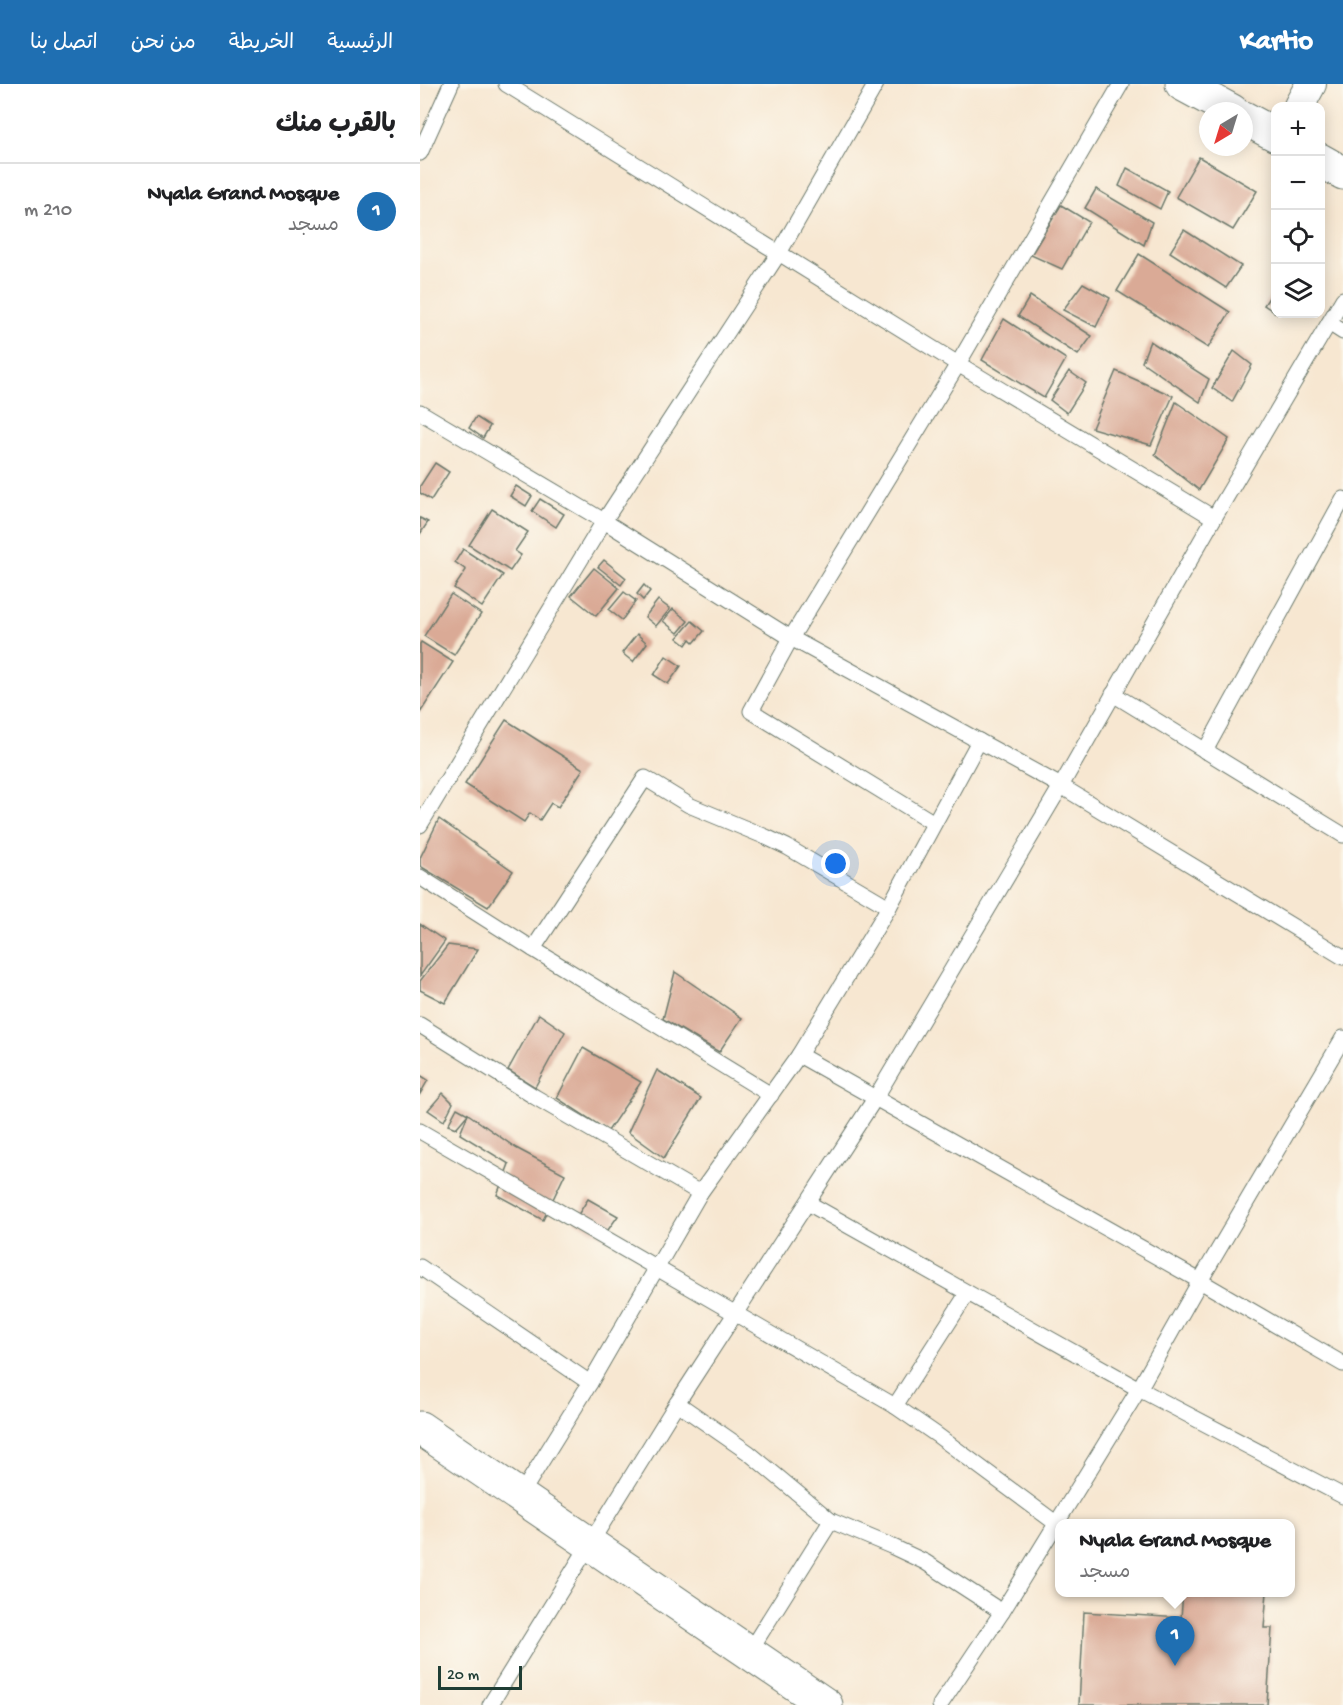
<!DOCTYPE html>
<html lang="ar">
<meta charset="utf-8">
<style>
:root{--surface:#fff;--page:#f2f2f2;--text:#202124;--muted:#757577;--line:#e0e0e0;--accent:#1f6fb2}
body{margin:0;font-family:"Gochi Hand","Playpen Sans Arabic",sans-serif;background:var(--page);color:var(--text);direction:rtl}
.controls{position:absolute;right:18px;top:18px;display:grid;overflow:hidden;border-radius:12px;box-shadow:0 3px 15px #0003}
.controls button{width:54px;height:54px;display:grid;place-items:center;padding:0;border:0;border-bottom:2px solid var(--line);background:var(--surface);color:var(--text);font:30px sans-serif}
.compass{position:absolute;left:779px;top:18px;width:54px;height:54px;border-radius:50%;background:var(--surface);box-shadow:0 3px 15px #0003;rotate:218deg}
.scale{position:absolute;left:18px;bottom:15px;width:84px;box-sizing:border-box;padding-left:6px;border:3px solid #1f3d34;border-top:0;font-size:16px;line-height:21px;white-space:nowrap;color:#1f3d34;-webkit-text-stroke:4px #fbf7ec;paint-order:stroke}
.you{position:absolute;left:416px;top:780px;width:21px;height:21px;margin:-15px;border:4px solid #fff;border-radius:50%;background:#1a73e8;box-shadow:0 0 0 9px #1a73e833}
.badge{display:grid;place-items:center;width:39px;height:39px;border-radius:50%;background:var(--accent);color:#fff;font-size:20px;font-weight:700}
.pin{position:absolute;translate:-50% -50px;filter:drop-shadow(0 2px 3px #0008)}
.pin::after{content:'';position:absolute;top:32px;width:21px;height:18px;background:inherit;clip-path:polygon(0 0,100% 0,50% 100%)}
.popup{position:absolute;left:635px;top:1435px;width:240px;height:78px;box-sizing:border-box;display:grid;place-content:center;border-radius:12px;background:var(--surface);filter:drop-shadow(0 2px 4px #0005);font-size:20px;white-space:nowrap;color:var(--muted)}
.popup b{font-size:22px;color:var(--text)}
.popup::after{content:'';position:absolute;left:50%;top:100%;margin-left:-12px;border:12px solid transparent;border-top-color:var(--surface)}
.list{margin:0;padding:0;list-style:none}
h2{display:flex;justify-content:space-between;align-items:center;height:78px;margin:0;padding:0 24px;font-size:26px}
h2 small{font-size:20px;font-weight:400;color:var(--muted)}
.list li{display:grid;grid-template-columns:39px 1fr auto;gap:18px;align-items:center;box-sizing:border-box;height:96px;padding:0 24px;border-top:2px solid var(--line)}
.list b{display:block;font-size:22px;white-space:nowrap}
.list p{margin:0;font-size:20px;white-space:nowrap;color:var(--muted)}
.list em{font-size:20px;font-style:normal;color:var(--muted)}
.icon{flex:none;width:33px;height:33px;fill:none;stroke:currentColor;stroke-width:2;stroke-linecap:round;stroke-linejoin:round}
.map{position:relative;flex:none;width:923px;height:1621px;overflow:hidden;direction:ltr}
header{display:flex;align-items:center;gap:36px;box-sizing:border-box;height:84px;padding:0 30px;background:var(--accent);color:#fff}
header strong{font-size:28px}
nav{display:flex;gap:33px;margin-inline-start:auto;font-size:21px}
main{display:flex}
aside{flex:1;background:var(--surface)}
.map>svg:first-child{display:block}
.building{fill:#daaa96}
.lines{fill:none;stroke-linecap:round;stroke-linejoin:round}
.lane-casing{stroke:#6b786b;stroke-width:17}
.street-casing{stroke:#6b786b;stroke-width:32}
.secondary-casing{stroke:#6b786b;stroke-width:35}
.lane{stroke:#fff;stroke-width:15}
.street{stroke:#fff;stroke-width:30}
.secondary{stroke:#fff;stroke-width:33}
</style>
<header>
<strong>Kartio</strong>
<nav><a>الرئيسية</a><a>الخريطة</a><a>من نحن</a><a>اتصل بنا</a></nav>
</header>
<main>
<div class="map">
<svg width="923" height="1621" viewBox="0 0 923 1621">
<rect width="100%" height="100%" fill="#fbf7ec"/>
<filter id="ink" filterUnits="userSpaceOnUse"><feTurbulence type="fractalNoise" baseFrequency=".0167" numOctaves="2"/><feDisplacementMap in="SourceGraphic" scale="12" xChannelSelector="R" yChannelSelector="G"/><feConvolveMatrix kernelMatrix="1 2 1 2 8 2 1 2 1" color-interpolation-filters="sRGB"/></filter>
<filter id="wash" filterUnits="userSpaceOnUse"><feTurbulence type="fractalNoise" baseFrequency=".008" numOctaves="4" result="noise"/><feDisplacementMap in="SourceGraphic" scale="24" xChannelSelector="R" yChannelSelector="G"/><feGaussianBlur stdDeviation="1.35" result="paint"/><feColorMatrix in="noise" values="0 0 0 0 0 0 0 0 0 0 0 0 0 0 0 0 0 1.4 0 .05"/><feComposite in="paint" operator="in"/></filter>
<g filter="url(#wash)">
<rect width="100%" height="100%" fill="#f7e7d1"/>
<g id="blocks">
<g class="building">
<polygon points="779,73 837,107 813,146 756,113"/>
<polygon points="707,84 748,107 740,125 699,102"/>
<polygon points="676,105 732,138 724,161 665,124"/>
<polygon points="641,121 669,138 642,185 611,171"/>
<polygon points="764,146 821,182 806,204 750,168"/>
<polygon points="719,170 810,228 788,264 697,207"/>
<polygon points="663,199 690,214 676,243 643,226"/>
<polygon points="856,203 856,229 844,221"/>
<polygon points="610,212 672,252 658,271 598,232"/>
<polygon points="584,235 646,275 624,314 562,276"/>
<polygon points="730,257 789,295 780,318 722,278"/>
<polygon points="814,267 832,281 812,318 792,304"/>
<polygon points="649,287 666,299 647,329 630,316"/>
<polygon points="696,287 753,312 731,361 672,344"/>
<polygon points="756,318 809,355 779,406 735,371"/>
<polygon points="56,333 70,342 63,354 49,344"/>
<polygon points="15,379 29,388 11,416 0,409 0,402"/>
<polygon points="96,402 112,412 106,422 90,412"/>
<polygon points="120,415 144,430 136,443 112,427"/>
<polygon points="72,425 108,448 95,467 101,471 90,487 49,461"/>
<polygon points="0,434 8,438 0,450"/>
<polygon points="43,465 83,491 62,523 34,504 46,486 35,478"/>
<polygon points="184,476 206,494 201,501 178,483"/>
<polygon points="174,484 199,504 176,532 151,512"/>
<polygon points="224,501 230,507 223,516 217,510"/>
<polygon points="204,508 216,517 202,536 189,526"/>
<polygon points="31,510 61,530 34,571 4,552"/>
<polygon points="238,516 250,525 236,542 225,533"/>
<polygon points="253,525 268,537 258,549 243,537"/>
<polygon points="272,537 284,547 274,559 270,555 266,561 257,554"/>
<polygon points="217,550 227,559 213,578 202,569"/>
<polygon points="1,558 33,578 0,629 0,560"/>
<polygon points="246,572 261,582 248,600 234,591"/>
<polygon points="86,636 163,685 138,723 131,719 120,736 110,729 104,738 45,700"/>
<polygon points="19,735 93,787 68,823 0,782 0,774"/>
<polygon points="0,840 25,857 0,892"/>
<polygon points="28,861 58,865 25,919 0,906 0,897"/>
<polygon points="255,888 322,934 299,968 243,935"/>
<polygon points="119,930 145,948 115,1003 88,986"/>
<polygon points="163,964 221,998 188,1047 137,1014"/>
<polygon points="237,986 281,1014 244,1074 208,1048"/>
<polygon points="0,991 8,996 0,1010"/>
<polygon points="23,1009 33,1019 24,1037 8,1026"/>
<polygon points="37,1024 48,1030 36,1044 28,1041"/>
<polygon points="48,1030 96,1064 145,1090 123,1136 77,1111 89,1080 40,1050"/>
<polygon points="168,1115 198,1132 183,1153 154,1137"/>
<polygon points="763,1508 847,1508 844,1544 852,1544 847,1621 659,1621 664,1528 761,1534"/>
</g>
</g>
</g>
<g filter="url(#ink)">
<use href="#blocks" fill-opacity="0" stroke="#6b786b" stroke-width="1.5"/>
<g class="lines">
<defs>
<g id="lane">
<polyline points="86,0 538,280 794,434"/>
<polyline points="0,69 31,0"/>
<polyline points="909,239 923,248"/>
<polyline points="0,328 184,437 371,554 641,702 923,873"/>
<polyline points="693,610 923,751"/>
<polyline points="785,667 923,415"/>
<polyline points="514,739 331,627 371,554 538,280 701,0"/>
<polyline points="0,741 184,437 359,169 456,0"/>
<polyline points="0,793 113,865 351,1011"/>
<polyline points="113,865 225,694 269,721 346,753 367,763 469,823"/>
<polyline points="0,941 115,1013 280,1109"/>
<polyline points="379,971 780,1197 923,1280"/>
<polyline points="0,1047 475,1322 517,1351 637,1440"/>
<polyline points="388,1119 719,1305 923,1412"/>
<polyline points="0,1183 170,1299"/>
<polyline points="257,1319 329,1369 411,1437 471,1462 505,1478 582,1528"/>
<polyline points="475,1322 547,1210"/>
<polyline points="100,1412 170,1299 280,1109 379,971 469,823 559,657"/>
<polyline points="329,1568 411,1437"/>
<polyline points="70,1621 257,1319 456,1013 641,702 794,434 923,215"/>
<polyline points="520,1621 582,1528 719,1305 780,1197 923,954"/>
</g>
<polyline id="street" points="879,22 891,0"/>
<g id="secondary">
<polyline points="762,0 812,27"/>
<polyline points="824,34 856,51"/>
<polyline points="900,76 923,89"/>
<polyline points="0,1344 406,1621"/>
</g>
</defs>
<use href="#lane" class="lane-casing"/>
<use href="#street" class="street-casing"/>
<use href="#secondary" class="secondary-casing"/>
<use href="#lane" class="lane"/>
<use href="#street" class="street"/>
<use href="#secondary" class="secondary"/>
</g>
</g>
</svg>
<div class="controls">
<button>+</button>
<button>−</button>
<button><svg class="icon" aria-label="locate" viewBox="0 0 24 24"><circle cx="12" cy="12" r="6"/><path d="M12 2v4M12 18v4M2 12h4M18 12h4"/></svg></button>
<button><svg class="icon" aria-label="layers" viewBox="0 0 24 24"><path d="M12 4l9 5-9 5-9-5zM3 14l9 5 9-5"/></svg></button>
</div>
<svg class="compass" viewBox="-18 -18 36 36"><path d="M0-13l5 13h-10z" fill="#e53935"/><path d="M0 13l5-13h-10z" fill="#757577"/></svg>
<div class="scale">20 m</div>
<div class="you"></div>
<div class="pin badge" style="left:755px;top:1582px">1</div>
<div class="popup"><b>Nyala Grand Mosque</b>مسجد</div>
</div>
<aside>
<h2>بالقرب منك<small></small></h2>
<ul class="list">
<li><span class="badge">1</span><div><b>Nyala Grand Mosque</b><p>مسجد</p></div><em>210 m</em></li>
</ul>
</aside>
</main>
